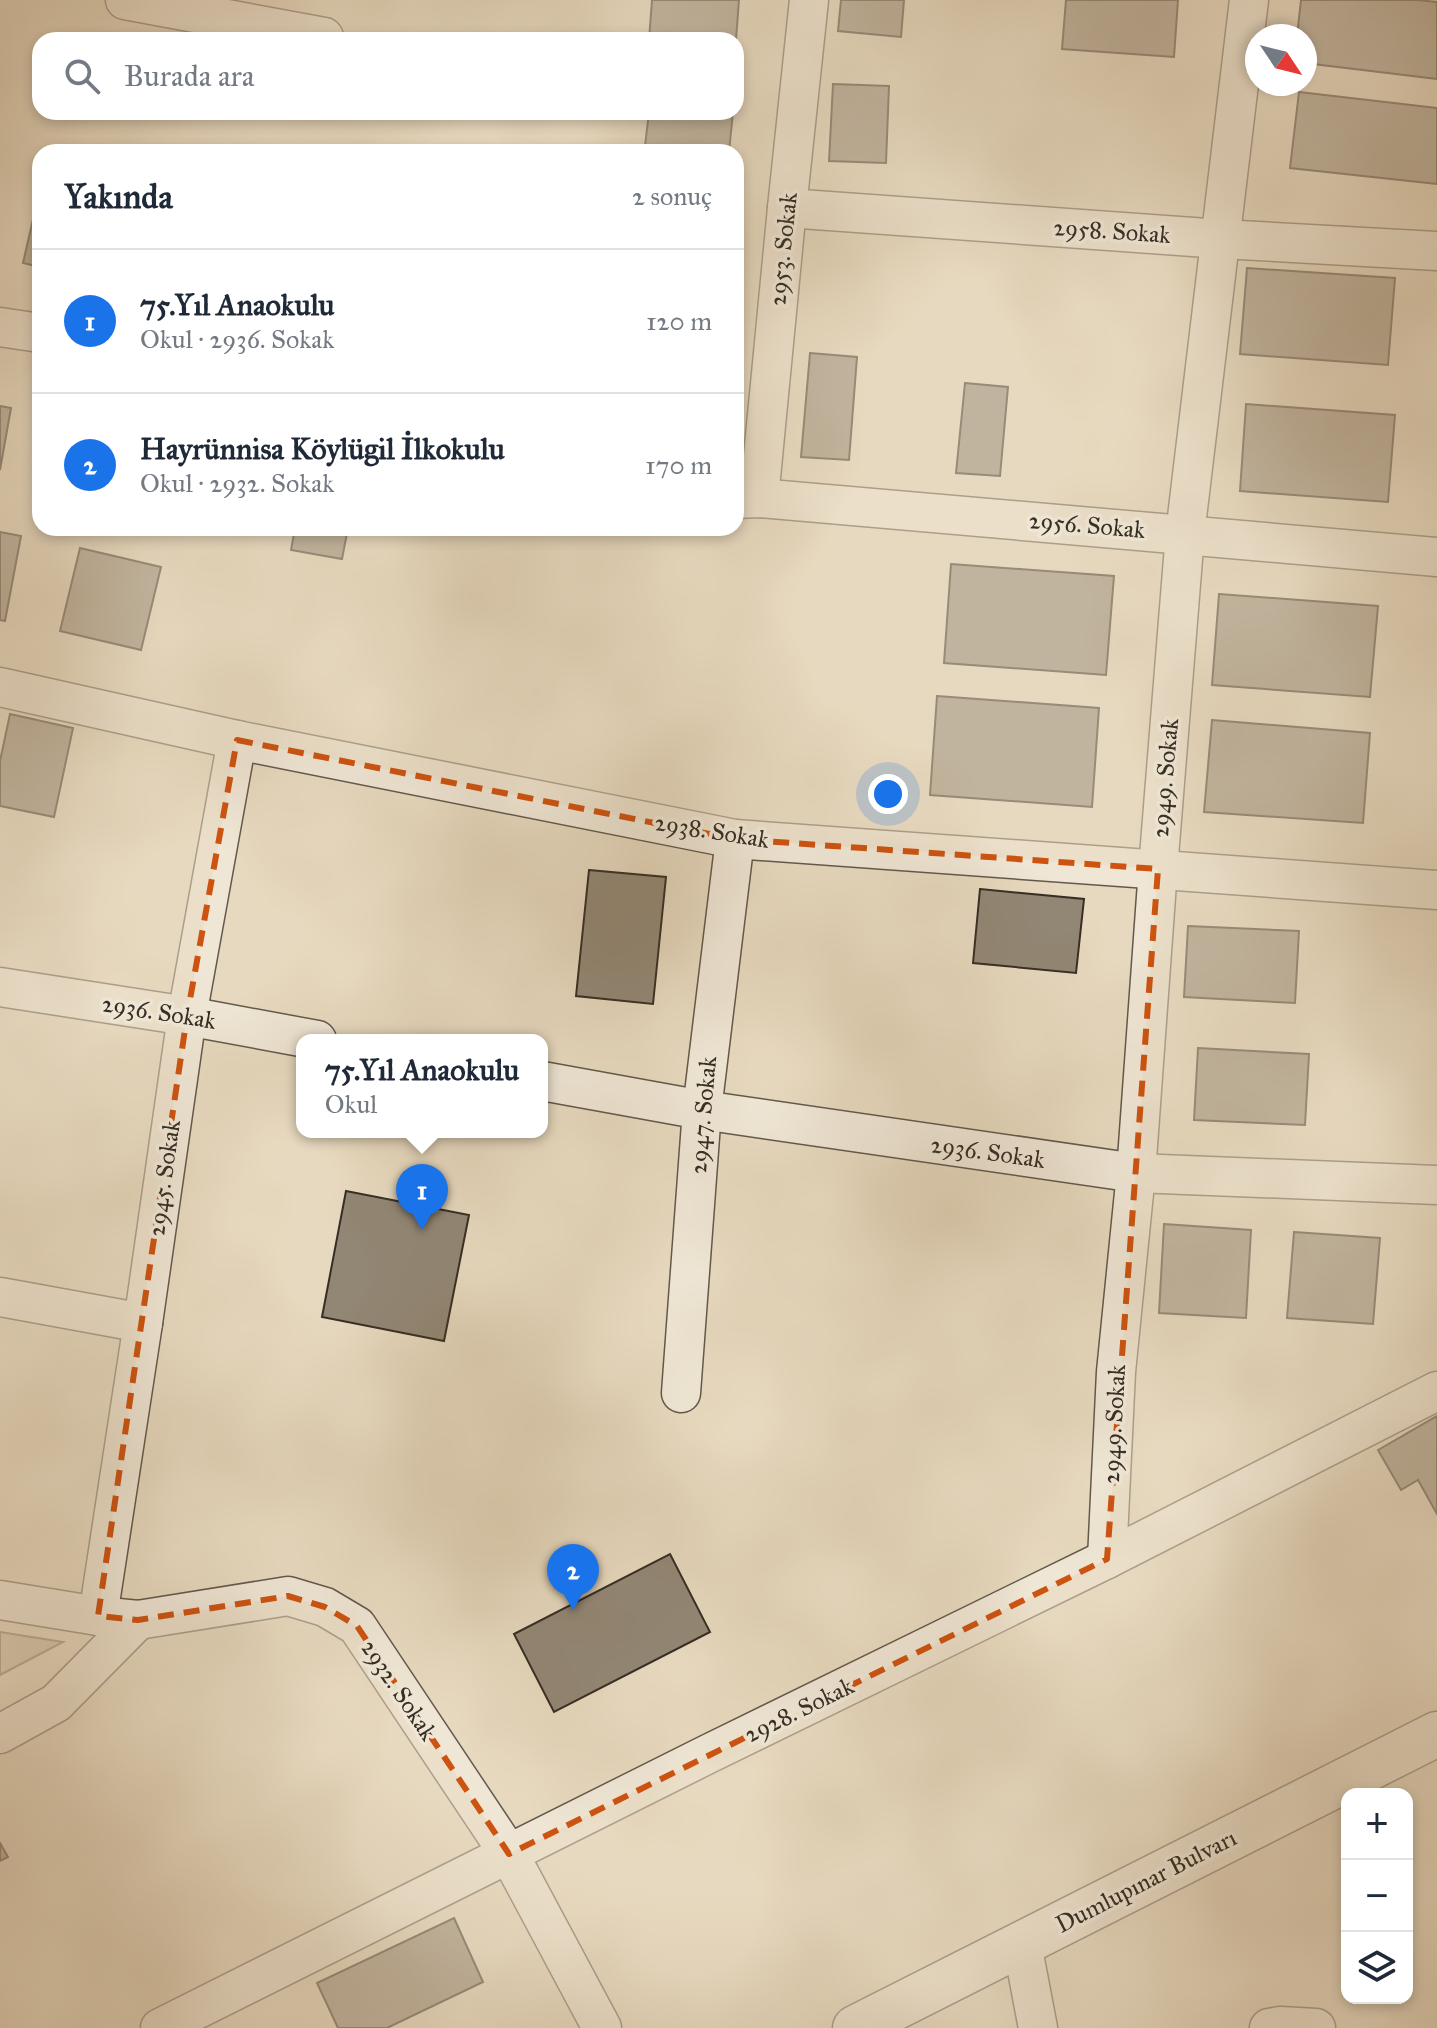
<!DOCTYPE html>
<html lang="tr">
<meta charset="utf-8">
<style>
:root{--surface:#fff;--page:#f6f6f7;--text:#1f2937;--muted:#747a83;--line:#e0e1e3;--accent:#1a73e8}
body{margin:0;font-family:"IM FELL Great Primer",serif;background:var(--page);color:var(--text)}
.controls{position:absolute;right:24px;bottom:24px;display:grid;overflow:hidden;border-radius:16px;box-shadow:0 4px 12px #0003}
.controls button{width:72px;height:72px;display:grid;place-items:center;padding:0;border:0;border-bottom:2px solid var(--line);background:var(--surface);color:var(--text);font:40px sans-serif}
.compass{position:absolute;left:1245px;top:24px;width:72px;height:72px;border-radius:50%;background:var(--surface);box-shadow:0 4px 12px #0003;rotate:125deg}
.you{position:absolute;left:888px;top:794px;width:28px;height:28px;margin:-20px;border:6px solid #fff;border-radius:50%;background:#1a73e8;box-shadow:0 0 0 12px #1a73e833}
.badge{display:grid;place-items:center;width:52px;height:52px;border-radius:50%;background:var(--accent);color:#fff;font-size:26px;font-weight:700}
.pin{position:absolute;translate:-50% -66px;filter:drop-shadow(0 2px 4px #0008)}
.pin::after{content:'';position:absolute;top:42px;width:28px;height:24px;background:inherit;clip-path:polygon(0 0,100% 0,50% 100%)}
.popup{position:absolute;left:296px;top:1034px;width:252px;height:104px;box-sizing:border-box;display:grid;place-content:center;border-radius:16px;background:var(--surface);filter:drop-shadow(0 2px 6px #0005);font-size:26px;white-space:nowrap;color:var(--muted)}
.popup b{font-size:30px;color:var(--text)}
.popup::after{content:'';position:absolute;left:50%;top:100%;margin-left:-16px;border:16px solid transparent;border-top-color:var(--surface)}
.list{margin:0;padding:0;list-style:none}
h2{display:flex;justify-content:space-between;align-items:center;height:104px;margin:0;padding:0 32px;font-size:34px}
h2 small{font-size:26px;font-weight:400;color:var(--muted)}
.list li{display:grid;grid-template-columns:52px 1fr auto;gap:24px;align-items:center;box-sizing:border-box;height:144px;padding:0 32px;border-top:2px solid var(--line)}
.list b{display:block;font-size:30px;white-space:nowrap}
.list p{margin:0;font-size:26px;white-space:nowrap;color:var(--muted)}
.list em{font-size:26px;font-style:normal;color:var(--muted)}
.icon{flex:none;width:44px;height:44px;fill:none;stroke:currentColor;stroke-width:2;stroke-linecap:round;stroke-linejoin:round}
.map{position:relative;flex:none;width:1437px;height:2028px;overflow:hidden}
.search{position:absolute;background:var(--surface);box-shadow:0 4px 12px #0003;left:32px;top:32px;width:712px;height:88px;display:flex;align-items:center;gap:20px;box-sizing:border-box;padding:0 28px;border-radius:24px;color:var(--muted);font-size:30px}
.panel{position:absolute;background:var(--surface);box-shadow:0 4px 12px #0003;left:32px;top:144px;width:712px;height:392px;border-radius:24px}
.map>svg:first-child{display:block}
.green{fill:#c9bca5;stroke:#807564;stroke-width:2}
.building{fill:#928775;stroke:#362e24;stroke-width:2}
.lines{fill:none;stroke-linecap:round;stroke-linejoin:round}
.minor-casing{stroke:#62594b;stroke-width:41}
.tertiary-casing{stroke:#62594b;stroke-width:47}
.minor{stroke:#efe6d5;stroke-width:38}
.tertiary{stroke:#efe6d5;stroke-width:44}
.marked{fill:none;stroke:#cd5310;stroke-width:6;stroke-dasharray:16 10;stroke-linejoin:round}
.labels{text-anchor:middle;stroke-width:7;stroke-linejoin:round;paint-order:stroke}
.street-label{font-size:24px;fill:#362e24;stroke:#efe6d5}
</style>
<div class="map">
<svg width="1437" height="2028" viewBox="0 0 1437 2028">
<rect width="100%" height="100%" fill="#e7d9bf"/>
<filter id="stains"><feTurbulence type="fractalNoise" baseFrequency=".0025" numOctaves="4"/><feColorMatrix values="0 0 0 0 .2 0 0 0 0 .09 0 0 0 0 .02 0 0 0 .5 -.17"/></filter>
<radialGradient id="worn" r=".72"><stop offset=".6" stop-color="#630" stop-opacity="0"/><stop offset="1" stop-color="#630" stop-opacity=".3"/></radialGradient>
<polygon class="green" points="0,1632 63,1642 0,1675"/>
<g class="building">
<polygon points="652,0 739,0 736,40 649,40"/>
<polygon points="841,0 904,0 901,37 838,31"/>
<polygon points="1066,0 1178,0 1174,57 1062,49"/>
<polygon points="1301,0 1418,0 1437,2 1437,79 1305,63 1305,36 1297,36"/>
<polygon points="833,84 889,86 886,163 829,161"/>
<polygon points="1299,92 1437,108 1437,184 1290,168"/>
<polygon points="649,112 733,112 729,152 708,152 645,146"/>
<polygon points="40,189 40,267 23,263"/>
<polygon points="1247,268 1395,278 1388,365 1240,354"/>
<polygon points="810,353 857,357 849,460 801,457"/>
<polygon points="965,383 1008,387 1000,476 956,473"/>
<polygon points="1246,404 1395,415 1388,502 1240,491"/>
<polygon points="0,406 11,408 0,470"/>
<polygon points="295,528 348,528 342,559 291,550"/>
<polygon points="0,532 21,536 5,621 0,620"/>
<polygon points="80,548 161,567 141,650 60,631"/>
<polygon points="951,564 1114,576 1106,675 944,663"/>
<polygon points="1219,594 1378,606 1370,697 1212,685"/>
<polygon points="937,696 1099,708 1092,807 930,795"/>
<polygon points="10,714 73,728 54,817 0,806 0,761"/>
<polygon points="1212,720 1370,733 1363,823 1204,812"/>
<polygon points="589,870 666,877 653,1004 576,996"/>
<polygon points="980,889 1084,899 1076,973 973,963"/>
<polygon points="1188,926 1299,931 1295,1003 1184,997"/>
<polygon points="1198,1048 1309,1054 1305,1125 1194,1120"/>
<polygon points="346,1191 469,1215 444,1341 322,1317"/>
<polygon points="1164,1224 1251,1230 1246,1318 1159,1313"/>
<polygon points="1294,1232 1380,1238 1373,1324 1287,1318"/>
<polygon points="1437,1416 1437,1514 1418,1480 1401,1490 1378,1450"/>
<polygon points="670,1554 710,1632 554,1712 514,1634"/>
<polygon points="0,1843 8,1857 0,1861"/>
<polygon points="454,1918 483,1982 387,2028 338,2028 317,1983"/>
</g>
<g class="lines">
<defs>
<g id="minor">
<polyline points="125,0 324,37"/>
<polyline points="787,208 1221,239 1437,251"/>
<polyline points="0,327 40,333"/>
<polyline points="759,498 787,208 809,0"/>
<polyline points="736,499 759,498 1437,557"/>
<polyline points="0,687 237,740 735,839 1437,890"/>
<polyline points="0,987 187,1016 317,1040"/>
<polyline points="542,1081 702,1110 1136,1173 1437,1185"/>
<polyline points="0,1297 143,1323"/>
<polyline points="681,1393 702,1110 735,839"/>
<polyline points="1107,1559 1116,1372 1136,1173 1158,869 1185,534 1249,0"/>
<polyline points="0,1600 98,1616 138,1620 288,1596 325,1607 357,1626 509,1854 602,2028"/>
<polyline points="98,1616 143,1323 187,1016 237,740"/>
<polyline points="0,1734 56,1703 138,1620"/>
<polyline points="1022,1944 1038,2028"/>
<polyline points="160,2028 708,1754 1107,1559 1437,1391"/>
<polyline points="1269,2028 1280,2026 1316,2028"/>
</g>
<polyline id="tertiary" points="855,2028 1437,1734"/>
</defs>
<use href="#minor" class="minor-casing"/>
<use href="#tertiary" class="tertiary-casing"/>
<use href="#minor" class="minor"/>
<use href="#tertiary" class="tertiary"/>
</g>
<path d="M0 0H1437V2028H0ZM 237,740 L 735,839 L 1158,869 L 1107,1559 L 509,1854 L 357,1626 L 325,1607 L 288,1596 L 138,1620 L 98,1616 L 187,1016 Z" fill="#e7d9bf" fill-opacity=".55" fill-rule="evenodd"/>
<path class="marked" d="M 237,740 L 735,839 L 1158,869 L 1107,1559 L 509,1854 L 357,1626 L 325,1607 L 288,1596 L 138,1620 L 98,1616 L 187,1016 Z"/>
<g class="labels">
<g class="street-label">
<text transform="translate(1112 231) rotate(4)" y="8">2958. Sokak</text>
<text transform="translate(783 249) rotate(-84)" y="8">2953. Sokak</text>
<text transform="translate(1087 525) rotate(5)" y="8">2956. Sokak</text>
<text transform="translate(1165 778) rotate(-85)" y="8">2949. Sokak</text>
<text transform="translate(712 831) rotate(9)" y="8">2938. Sokak</text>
<text transform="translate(159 1012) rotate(9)" y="8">2936. Sokak</text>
<text transform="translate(703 1115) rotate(-85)" y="8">2947. Sokak</text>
<text transform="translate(988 1152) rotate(8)" y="8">2936. Sokak</text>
<text transform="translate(164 1178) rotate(-82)" y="8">2945. Sokak</text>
<text transform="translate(1114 1424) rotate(-87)" y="8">2949. Sokak</text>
<text transform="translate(399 1690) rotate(56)" y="8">2932. Sokak</text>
<text transform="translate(799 1710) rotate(-26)" y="8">2928. Sokak</text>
<text transform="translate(1146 1881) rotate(-27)" y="8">Dumlupınar Bulvarı</text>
</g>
</g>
<rect width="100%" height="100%" filter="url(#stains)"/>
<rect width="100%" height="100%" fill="url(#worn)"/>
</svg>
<div class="controls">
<button>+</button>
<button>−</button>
<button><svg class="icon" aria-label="layers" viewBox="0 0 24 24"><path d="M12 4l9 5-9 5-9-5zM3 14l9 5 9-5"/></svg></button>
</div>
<svg class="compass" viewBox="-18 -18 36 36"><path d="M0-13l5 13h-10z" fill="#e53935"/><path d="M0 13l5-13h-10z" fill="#747a83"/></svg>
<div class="you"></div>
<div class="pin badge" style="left:422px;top:1230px">1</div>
<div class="popup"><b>75.Yıl Anaokulu</b>Okul</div>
<div class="pin badge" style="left:573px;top:1610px">2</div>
<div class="search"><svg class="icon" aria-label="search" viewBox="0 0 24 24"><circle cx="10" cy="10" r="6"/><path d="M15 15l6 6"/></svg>Burada ara</div>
<section class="panel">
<h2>Yakında<small>2 sonuç</small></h2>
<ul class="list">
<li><span class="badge">1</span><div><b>75.Yıl Anaokulu</b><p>Okul · 2936. Sokak</p></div><em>120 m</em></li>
<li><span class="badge">2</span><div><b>Hayrünnisa Köylügil İlkokulu</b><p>Okul · 2932. Sokak</p></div><em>170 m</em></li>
</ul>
</section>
</div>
